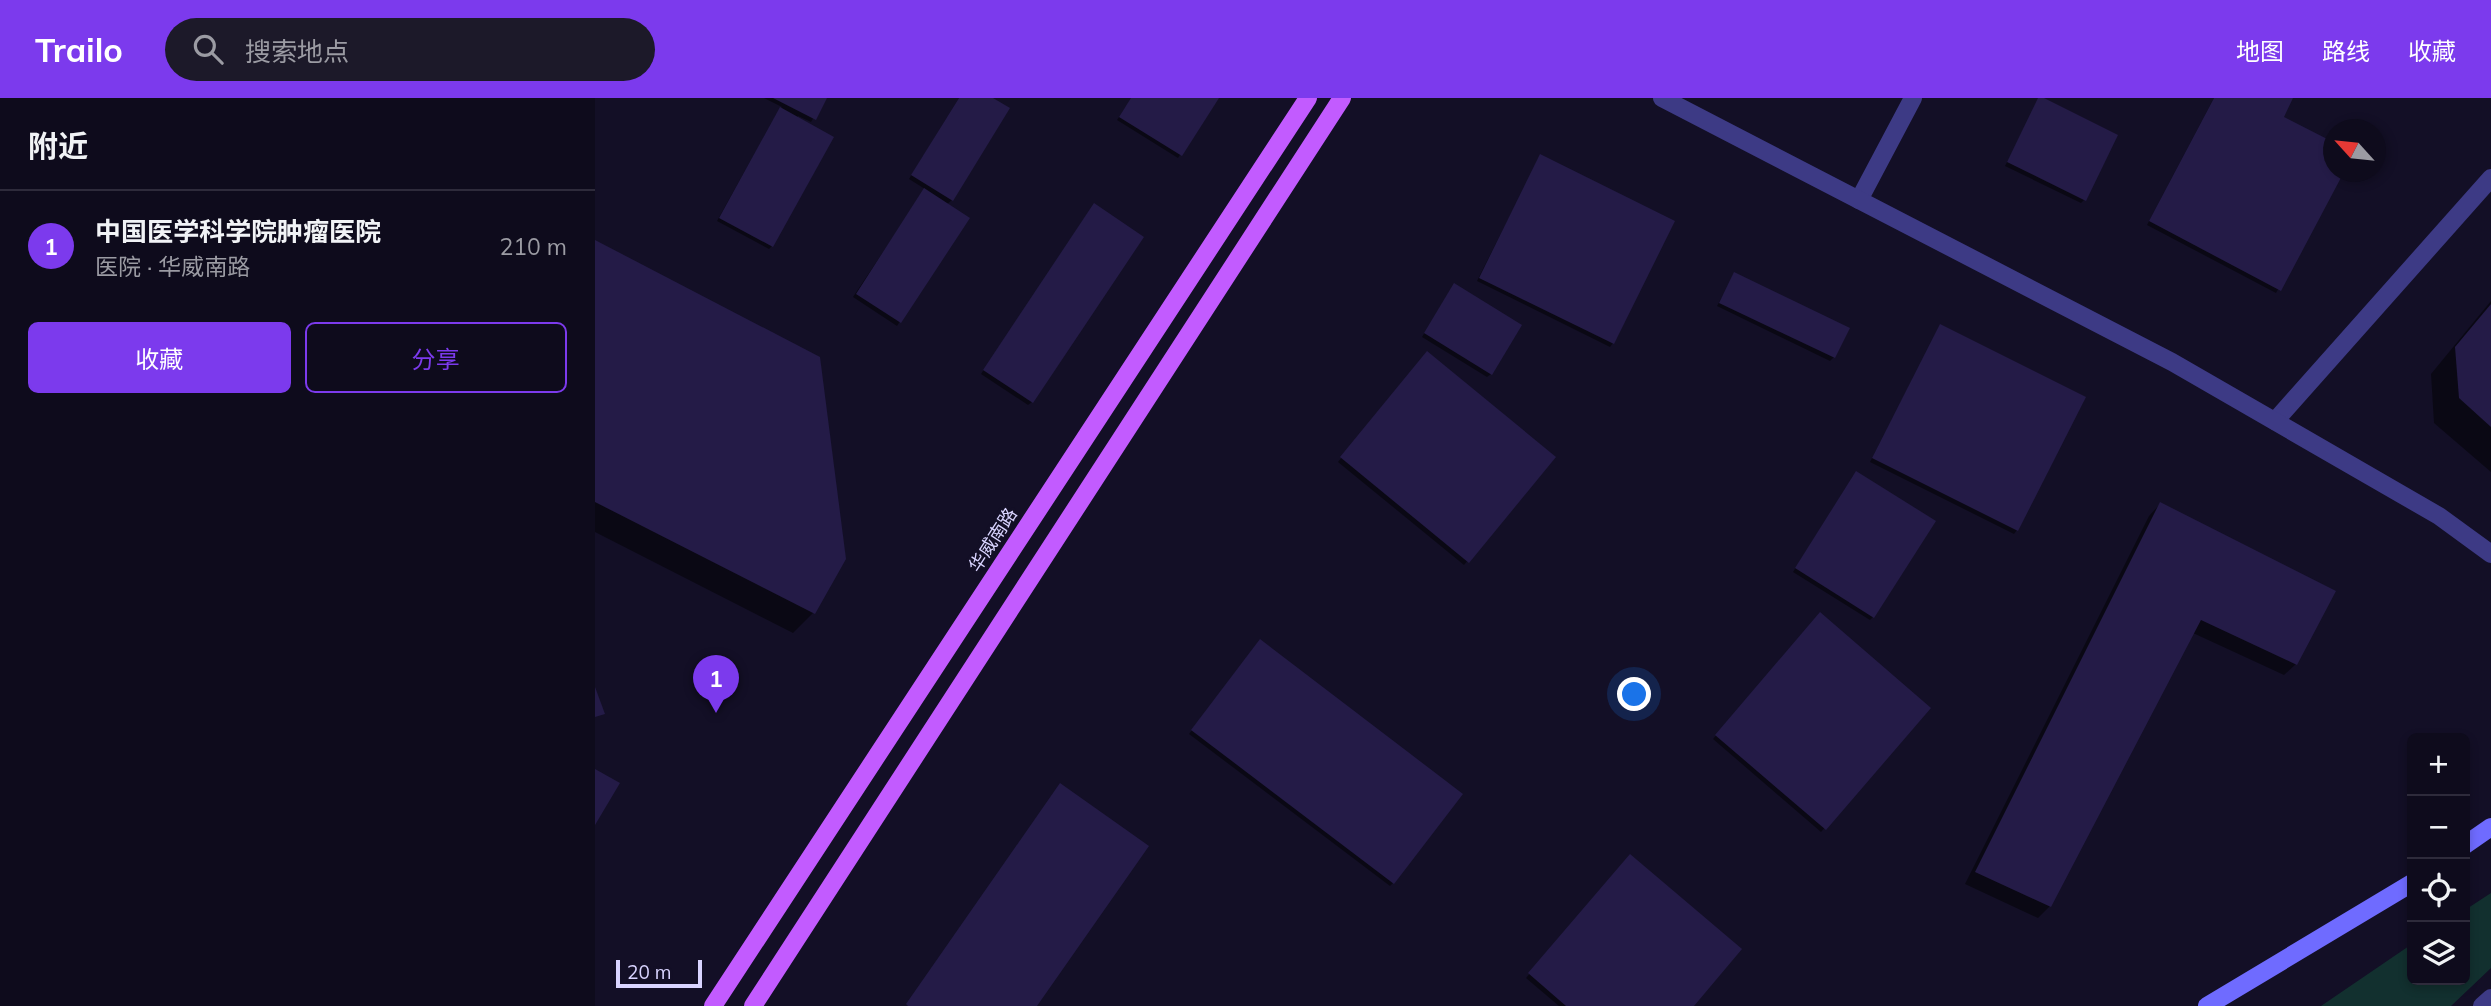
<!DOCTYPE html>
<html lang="zh">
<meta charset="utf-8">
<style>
:root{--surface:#0e0b1c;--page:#1c1929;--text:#f1f3f6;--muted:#9b9ba3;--line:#2e2b3b;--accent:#7c3aed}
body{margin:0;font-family:Mulish,"Noto Sans SC",sans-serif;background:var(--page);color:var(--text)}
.controls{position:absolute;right:21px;bottom:21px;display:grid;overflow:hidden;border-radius:10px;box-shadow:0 4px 10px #0003}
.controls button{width:63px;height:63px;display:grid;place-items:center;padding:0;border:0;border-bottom:2px solid var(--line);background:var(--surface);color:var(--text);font:35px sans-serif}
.compass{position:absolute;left:1728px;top:21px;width:63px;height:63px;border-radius:50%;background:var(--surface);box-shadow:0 4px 10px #0003;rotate:297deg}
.scale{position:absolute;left:21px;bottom:18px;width:86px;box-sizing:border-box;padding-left:7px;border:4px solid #d9d4ff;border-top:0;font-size:19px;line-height:24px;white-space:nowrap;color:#d9d4ff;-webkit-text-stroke:5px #130f26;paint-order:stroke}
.you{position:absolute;left:1040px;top:597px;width:24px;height:24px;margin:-18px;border:5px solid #fff;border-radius:50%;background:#1a73e8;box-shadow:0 0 0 10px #1a73e833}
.badge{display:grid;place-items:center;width:46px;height:46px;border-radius:50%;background:var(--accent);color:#fff;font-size:23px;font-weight:700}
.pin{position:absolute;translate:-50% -58px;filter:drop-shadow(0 2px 4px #0008)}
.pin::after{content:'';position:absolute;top:37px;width:24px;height:21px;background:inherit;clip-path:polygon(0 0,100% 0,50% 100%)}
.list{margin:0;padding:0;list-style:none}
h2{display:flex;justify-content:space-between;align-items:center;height:91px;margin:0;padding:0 28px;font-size:30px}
h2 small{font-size:23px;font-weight:400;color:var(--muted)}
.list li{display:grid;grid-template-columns:46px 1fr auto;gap:21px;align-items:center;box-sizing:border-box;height:112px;padding:0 28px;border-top:2px solid var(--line)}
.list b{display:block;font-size:26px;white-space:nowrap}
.list p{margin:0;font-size:23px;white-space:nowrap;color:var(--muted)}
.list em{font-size:23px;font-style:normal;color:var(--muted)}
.actions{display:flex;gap:14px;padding:21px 28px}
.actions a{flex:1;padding:16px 0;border:2px solid var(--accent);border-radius:10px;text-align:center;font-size:24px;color:var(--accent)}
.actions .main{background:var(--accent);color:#fff}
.icon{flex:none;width:38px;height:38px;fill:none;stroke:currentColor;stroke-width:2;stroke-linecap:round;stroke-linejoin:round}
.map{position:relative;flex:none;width:1896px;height:908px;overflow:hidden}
header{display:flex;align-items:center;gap:42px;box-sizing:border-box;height:98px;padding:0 35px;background:var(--accent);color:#fff}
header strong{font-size:33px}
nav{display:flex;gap:38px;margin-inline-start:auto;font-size:24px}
.search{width:490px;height:63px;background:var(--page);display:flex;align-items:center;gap:18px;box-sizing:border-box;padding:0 24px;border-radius:38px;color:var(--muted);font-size:26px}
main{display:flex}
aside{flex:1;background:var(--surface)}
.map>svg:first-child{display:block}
.green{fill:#12302f}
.shadow{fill:#0007}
.building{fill:#241b47}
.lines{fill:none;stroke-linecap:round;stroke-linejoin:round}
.minor{stroke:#3d3a85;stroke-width:18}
.tertiary{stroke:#3d3a85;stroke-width:18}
.secondary{stroke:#6f6bff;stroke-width:18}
.primary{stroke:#c25bff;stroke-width:18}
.labels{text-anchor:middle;stroke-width:6;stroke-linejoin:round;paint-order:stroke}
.street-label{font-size:18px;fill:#d9d4ff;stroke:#130f26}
</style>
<header>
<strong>Trailo</strong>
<div class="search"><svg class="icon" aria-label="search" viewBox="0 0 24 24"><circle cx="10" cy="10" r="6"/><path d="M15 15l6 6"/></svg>搜索地点</div>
<nav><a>地图</a><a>路线</a><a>收藏</a></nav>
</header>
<main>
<aside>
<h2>附近<small></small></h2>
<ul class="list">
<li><span class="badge">1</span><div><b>中国医学科学院肿瘤医院</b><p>医院 · 华威南路</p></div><em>210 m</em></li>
</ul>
<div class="actions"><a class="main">收藏</a><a>分享</a></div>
</aside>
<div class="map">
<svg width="1896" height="908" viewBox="0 0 1896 908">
<rect width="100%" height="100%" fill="#130f26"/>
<polygon class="green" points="1896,795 1896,870 1856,908 1726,908 1817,846 1817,882 1870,882 1870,812"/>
<g class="shadow">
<polygon points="169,0 230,0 216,24 203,18 202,20 177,148 174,151 122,123 182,15 187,9"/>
<polygon points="364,0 395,0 357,102 351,107 372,120 302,228 258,199 330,91 314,81"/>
<polygon points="537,0 622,0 583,60 522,22"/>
<polygon points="1445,0 1489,102 1486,105 1410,68"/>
<polygon points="1619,0 1696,0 1687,19 1738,46 1738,74 1747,74 1681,195 1552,127"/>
<polygon points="945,58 1018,245 1015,249 882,183"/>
<polygon points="496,111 437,304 433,307 386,276"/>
<polygon points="0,144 249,461 218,515 198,535 0,434"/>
<polygon points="1140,176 1252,230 1239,259 1235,263 1122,208"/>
<polygon points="856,191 896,276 892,279 827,239"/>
<polygon points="1896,203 1896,374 1839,325 1836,276"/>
<polygon points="1345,228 1422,432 1419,436 1275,364"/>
<polygon points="828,259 958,359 869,467 743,364"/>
<polygon points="1258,378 1278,519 1275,522 1198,474"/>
<polygon points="1565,406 1701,566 1689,577 1598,535 1455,808 1443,820 1370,786 1554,418"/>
<polygon points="1221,520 1333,610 1226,734 1118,641"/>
<polygon points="662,547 798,785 795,788 594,636"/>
<polygon points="1035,758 1097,908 964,908 931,880"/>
</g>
<g class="building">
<polygon points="178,0 232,0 221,22"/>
<polygon points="364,0 398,0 415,10 358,103 316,77"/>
<polygon points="536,0 624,0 587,58 524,19"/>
<polygon points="1443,0 1449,0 1523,37 1491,103 1412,64"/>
<polygon points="1619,0 1698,0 1689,19 1738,44 1738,74 1749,74 1686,193 1554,123"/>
<polygon points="185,9 239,39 178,149 124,120"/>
<polygon points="945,56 1080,123 1019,246 884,180"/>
<polygon points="329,90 375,120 306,225 261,196"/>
<polygon points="499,105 549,139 438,305 388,272"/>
<polygon points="0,142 225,259 251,461 220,516 0,404"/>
<polygon points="1139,174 1255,230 1240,260 1124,205"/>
<polygon points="859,185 927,227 897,277 829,235"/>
<polygon points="1896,206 1896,329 1864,300 1860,249"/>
<polygon points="1345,226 1491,299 1423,433 1277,360"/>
<polygon points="832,253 961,359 874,465 745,359"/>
<polygon points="1261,373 1341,423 1279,520 1200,470"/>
<polygon points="1565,404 1741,493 1702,567 1606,522 1456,809 1380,774"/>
<polygon points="1225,514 1336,610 1231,732 1120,637"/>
<polygon points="665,541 868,696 799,786 596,632"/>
<polygon points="0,589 10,616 0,619"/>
<polygon points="0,671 25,685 0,727"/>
<polygon points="465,685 554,748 442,908 313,908 311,906"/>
<polygon points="1035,756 1147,851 1099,908 971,908 933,875"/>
</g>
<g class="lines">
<g class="minor">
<polyline points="1264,102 1318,0"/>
<polyline points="1680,323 1896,80"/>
</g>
<g class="tertiary">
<polyline points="1067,0 1577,264 1844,418 1896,456"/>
<polyline points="1887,908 1896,900"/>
</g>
<g class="secondary">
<polyline points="1870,747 1896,729"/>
<polyline points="1612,908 1817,785"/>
</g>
<g class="primary">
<polyline points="118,908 713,0"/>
<polyline points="158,908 747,0"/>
</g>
</g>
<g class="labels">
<g class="street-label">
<text transform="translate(398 442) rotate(-57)" y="6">华威南路</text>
</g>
</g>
</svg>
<div class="controls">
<button>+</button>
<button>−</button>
<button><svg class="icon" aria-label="locate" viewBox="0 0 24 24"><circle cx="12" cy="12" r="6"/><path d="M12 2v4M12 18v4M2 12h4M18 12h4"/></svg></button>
<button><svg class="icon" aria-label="layers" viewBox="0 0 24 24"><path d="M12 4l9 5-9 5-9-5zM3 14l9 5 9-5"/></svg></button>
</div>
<svg class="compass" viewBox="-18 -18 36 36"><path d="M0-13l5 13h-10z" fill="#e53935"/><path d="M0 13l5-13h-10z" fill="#9b9ba3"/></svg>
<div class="scale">20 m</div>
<div class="you"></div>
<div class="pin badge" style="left:121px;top:615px">1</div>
</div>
</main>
